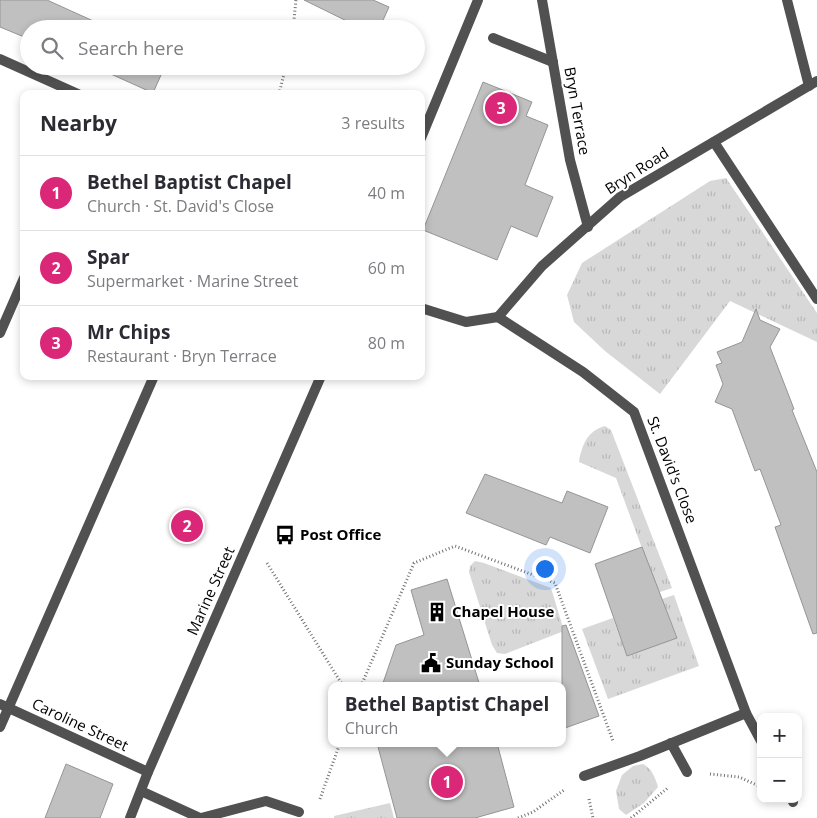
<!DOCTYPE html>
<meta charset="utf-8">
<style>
:root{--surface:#fff;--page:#f7f7f7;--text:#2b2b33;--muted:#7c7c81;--line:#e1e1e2;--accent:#db2777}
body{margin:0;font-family:"Open Sans",sans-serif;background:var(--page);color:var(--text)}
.controls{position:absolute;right:15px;bottom:15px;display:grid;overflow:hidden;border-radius:10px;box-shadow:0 2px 8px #0003}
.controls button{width:45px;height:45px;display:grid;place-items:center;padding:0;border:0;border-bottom:1px solid var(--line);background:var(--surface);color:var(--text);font:25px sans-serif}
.you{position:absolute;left:544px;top:568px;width:18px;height:18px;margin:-12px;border:4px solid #fff;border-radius:50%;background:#1a73e8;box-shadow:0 0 0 8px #1a73e833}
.badge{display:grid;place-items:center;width:32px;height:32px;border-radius:50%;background:var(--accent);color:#fff;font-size:16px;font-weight:700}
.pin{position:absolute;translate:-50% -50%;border:2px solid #fff;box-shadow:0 1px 5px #0006}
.popup{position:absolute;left:328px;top:682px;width:238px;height:65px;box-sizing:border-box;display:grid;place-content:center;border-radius:10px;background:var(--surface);filter:drop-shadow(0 1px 4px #0005);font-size:16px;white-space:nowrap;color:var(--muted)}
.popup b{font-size:19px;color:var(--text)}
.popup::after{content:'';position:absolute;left:50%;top:100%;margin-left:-10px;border:10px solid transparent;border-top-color:var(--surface)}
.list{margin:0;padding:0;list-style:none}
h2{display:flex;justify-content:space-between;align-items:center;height:65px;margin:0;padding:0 20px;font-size:21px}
h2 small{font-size:16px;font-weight:400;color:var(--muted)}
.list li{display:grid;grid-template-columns:32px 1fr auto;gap:15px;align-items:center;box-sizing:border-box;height:75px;padding:0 20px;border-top:1px solid var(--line)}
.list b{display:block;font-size:19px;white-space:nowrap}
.list p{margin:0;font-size:16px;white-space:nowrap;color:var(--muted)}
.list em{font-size:16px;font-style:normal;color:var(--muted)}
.icon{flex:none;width:28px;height:28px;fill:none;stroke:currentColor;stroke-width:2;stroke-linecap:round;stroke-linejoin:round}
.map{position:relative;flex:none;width:817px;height:818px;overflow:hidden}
.search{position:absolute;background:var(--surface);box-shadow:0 2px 8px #0003;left:20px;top:20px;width:405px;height:55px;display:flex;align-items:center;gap:12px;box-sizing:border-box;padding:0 18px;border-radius:28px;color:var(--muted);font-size:19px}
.panel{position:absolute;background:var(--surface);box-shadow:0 2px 8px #0003;left:20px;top:90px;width:405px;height:290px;border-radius:10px}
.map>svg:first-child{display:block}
.grass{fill:url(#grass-tufts)}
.building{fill:#c0c0c0;stroke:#959595}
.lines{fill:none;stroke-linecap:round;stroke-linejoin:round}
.path{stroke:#737373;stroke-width:3;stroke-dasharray:1 2.5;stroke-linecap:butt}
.lane{stroke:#515151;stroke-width:10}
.street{stroke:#515151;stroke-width:10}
.labels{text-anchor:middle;stroke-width:4;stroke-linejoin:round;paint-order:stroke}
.street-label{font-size:15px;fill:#000;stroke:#fff}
.poi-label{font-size:15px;font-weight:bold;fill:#000;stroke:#fff;text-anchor:start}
</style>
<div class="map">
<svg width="817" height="818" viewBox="0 0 817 818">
<defs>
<pattern id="grass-tufts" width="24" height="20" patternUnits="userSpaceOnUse" patternTransform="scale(1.25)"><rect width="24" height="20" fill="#d8d8d8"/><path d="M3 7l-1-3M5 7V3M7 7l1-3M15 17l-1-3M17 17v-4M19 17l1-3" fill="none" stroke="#b8b8b8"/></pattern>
</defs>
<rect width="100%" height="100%" fill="#fff"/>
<g class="grass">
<polygon points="726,178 817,313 817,342 730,301 660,394 605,351 574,322 567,295 582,263 710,181"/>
<path d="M 605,426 L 611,430 L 672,588 L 660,592 L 656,586 L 616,478 L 579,462 C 582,445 587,431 605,426 Z"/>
<polygon points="475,561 484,563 551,588 564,631 505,654 497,653 492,645 469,572 470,566"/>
<polygon points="674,595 699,666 608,699 582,629 613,618 627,656 677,637 662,599"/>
<path d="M 643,764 C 652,769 655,777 658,787 L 644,803 L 626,815 L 619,809 L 616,791 L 622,775 L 633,766 Z"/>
<polygon points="390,803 394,818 334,818 334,816"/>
</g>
<g class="building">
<polygon points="0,0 47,0 111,29 29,29 29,39 0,27"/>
<polygon points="304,0 373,0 389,7 379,29 363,29"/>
<polygon points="93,66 165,66 153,93"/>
<polygon points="483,82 532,102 526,116 548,125 525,185 553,197 537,237 511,226 497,260 423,230"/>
<polygon points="756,309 760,320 780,329 770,347 794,409 792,410 817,472 817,633 813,634 775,527 781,525 760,469 755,471 732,409 715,402 723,384 716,365 722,363 717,352 742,342"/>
<polygon points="485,474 562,503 567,491 608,507 590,553 550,537 546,545 466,513"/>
<polygon points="642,547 677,638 627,656 595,564"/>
<polygon points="447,579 480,686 382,686 396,645 424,635 411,590"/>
<polygon points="566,625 599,716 562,729 562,626"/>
<polygon points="377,743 497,743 514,807 475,818 397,818"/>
<polygon points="66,764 113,784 100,818 45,818"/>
</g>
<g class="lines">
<g class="path">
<polyline points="293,29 296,0"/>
<polyline points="279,94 286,66"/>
<polyline points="267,563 343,686"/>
<polyline points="361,686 414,563 455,546 555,583 613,741"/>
<polyline points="710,774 739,777 761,787"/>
<polyline points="320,799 340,743"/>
<polyline points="589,799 593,818"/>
<polyline points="518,818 533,812 564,790"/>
<polyline points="631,818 669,787"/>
</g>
<g class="lane">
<polyline points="787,0 809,86"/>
<polyline points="714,142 817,299"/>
<polyline points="0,727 154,376"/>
<polyline points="141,791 200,818"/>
<polyline points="201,818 266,801 299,812"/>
</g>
<g class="street">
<polyline points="542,0 570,160 588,227"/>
<polyline points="493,38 553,62"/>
<polyline points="0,59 78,94"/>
<polyline points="421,138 478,0"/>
<polyline points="421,308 466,322 498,317 583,372 634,412 746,713 761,741"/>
<polyline points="498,317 542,266 620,197 817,81"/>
<polyline points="0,333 24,278"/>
<polyline points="0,704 148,772"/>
<polyline points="671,743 687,772"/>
<polyline points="584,776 640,756 746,713"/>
<polyline points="792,799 793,802"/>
<polyline points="130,818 148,772 321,376"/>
</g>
</g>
<defs>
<symbol id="bus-bare" viewBox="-9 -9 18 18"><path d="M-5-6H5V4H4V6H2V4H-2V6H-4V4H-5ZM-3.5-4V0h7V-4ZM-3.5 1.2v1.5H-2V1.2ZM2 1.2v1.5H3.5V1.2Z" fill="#000" stroke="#fff" stroke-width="2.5" paint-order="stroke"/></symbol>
<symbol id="building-bare" viewBox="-9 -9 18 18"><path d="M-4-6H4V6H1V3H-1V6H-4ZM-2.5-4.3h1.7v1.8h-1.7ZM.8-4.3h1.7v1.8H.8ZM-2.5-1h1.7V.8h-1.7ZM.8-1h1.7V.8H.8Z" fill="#000" stroke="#fff" stroke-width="2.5" paint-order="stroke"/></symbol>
<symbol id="civic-bare" viewBox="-9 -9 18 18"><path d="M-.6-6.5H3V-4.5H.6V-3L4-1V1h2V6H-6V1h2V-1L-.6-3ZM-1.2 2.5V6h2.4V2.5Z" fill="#000" stroke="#fff" stroke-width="2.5" paint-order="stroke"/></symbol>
</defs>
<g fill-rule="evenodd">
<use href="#bus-bare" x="271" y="521" width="28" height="28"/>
<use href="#building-bare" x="423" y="598" width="28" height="28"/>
<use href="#civic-bare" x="417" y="649" width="28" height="28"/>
</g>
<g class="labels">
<g class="street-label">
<text transform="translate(577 111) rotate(80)" y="5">Bryn Terrace</text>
<text transform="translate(637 171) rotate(-33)" y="5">Bryn Road</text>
<text transform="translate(672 470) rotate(69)" y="5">St. David's Close</text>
<text transform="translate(211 591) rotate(-66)" y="5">Marine Street</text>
<text transform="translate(80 725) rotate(25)" y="5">Caroline Street</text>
</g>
<g class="poi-label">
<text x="300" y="540">Post Office</text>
<text x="452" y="617">Chapel House</text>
<text x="446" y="668">Sunday School</text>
</g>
</g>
</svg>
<div class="controls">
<button>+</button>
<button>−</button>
</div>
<div class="you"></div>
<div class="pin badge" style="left:447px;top:782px">1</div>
<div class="popup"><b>Bethel Baptist Chapel</b>Church</div>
<div class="pin badge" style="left:187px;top:526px">2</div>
<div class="pin badge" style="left:501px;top:108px">3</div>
<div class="search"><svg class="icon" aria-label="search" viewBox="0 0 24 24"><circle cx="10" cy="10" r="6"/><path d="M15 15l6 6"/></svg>Search here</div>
<section class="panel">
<h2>Nearby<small>3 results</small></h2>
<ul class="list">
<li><span class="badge">1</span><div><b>Bethel Baptist Chapel</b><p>Church · St. David's Close</p></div><em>40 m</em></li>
<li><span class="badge">2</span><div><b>Spar</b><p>Supermarket · Marine Street</p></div><em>60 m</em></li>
<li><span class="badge">3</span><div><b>Mr Chips</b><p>Restaurant · Bryn Terrace</p></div><em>80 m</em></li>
</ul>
</section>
</div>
